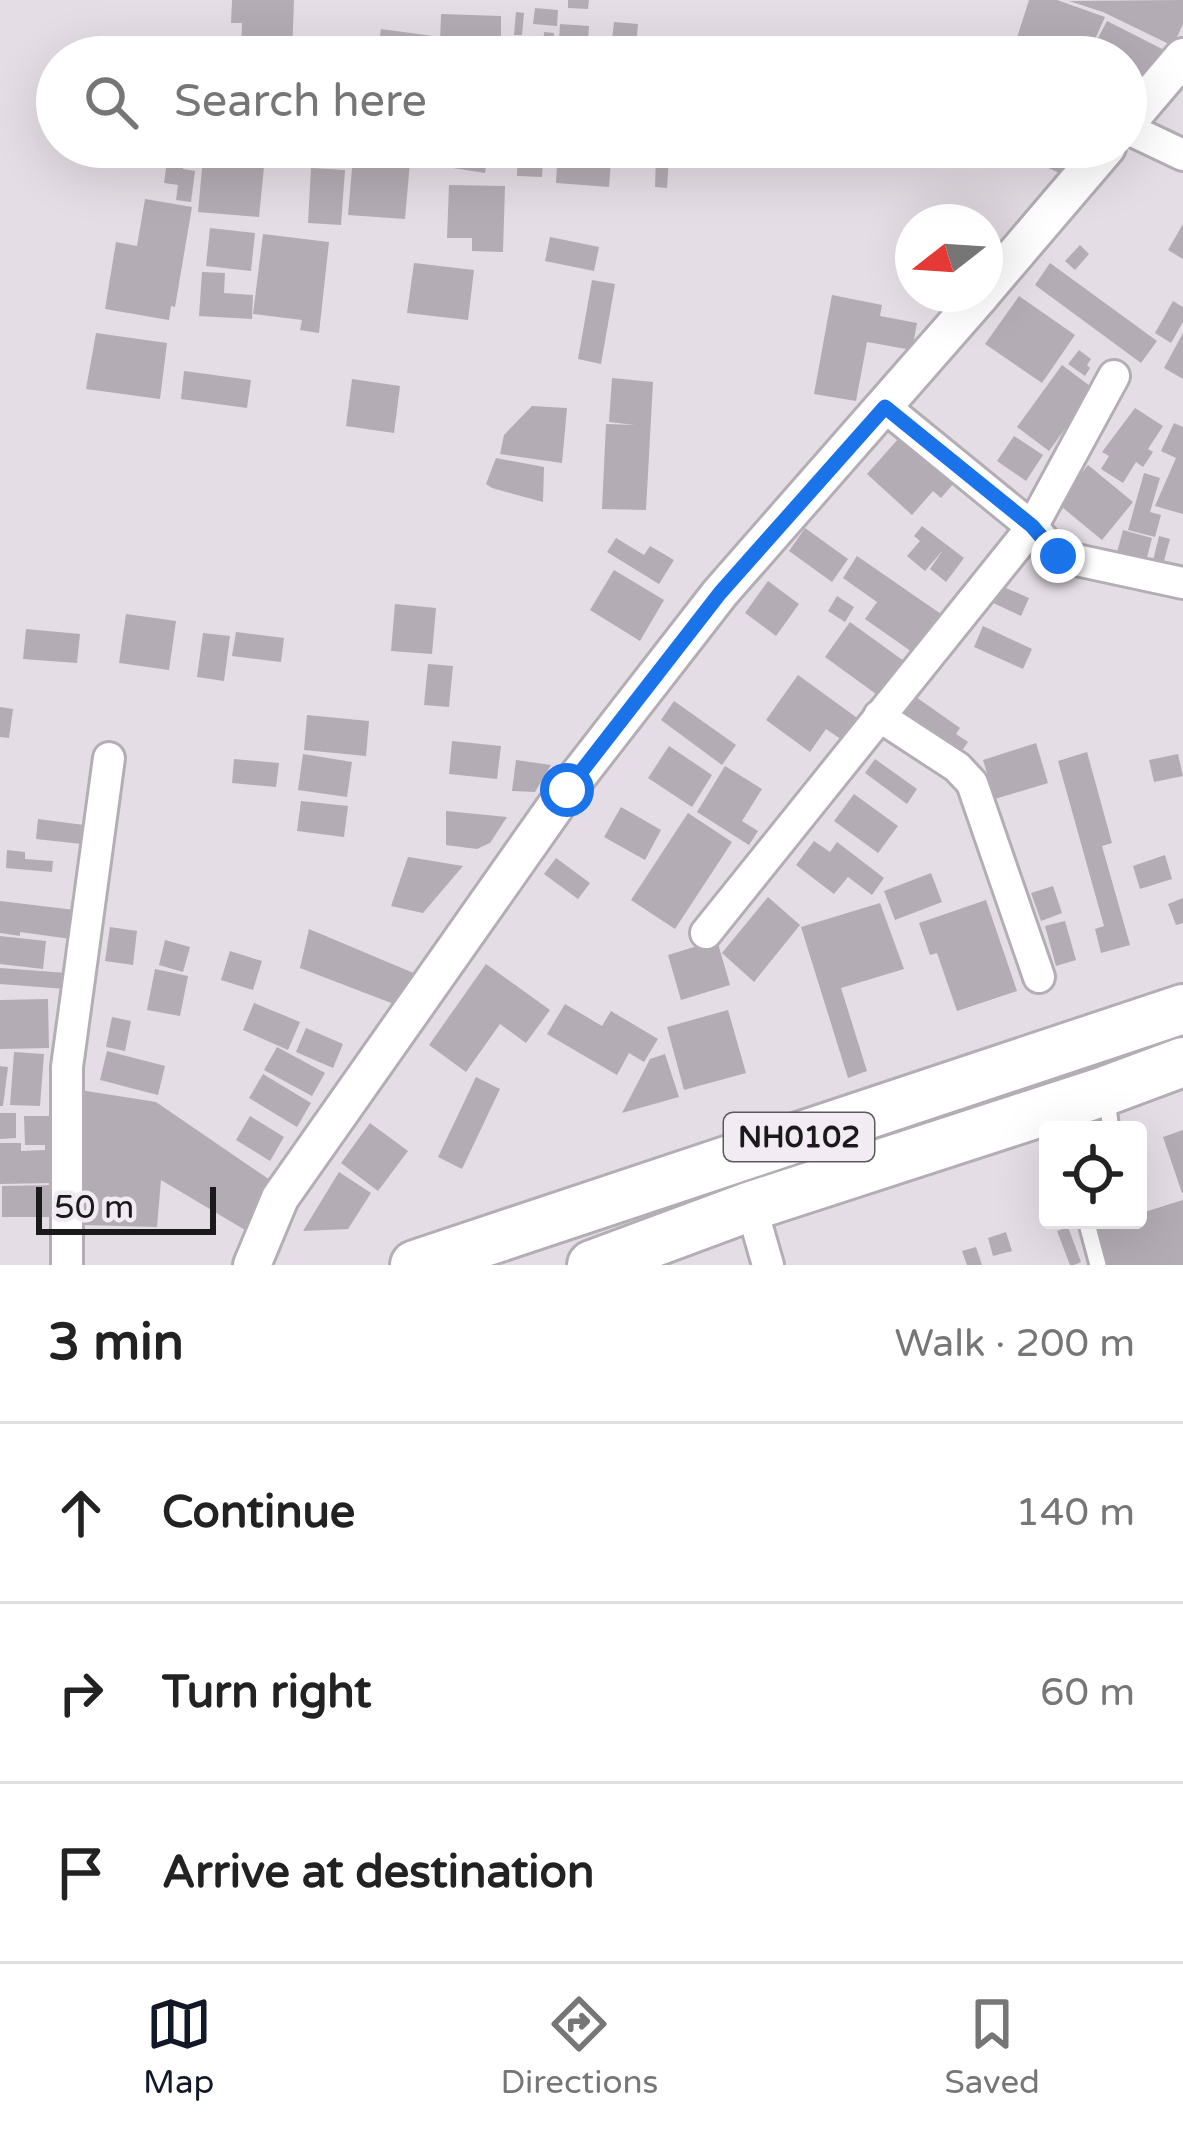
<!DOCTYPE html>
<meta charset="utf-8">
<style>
:root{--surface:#fff;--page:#f6f6f6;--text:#222;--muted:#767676;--line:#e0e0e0;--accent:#111827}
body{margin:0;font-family:"Varela Round",sans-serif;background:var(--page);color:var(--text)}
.controls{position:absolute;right:36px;bottom:36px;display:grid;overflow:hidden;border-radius:12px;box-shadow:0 12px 48px #0002}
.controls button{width:108px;height:108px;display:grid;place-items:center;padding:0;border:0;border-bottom:3px solid var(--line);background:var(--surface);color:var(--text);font:60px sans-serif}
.compass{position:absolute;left:895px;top:204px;width:108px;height:108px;border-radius:50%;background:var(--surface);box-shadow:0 12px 48px #0002;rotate:253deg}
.scale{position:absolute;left:36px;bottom:30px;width:180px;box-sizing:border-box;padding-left:12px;border:6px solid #1b191c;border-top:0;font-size:33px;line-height:42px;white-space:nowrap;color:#1b191c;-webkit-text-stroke:9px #f2ebf3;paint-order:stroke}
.stop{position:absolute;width:36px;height:36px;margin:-27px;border:9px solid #1a73e8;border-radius:50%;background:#fff}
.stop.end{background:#1a73e8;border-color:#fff;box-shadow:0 3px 12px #0008}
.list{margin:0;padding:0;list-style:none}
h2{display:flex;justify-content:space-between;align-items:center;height:156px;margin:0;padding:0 48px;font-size:51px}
h2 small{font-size:39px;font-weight:400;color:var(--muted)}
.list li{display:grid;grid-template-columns:78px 1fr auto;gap:36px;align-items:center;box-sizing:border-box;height:180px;padding:0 48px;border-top:3px solid var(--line)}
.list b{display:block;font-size:45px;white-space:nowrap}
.list em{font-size:39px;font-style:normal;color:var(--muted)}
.icon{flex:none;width:66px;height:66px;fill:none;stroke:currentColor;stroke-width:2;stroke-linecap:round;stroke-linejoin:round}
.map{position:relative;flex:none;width:1183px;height:1265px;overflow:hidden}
.search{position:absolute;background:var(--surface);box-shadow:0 12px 48px #0002;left:36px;right:36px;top:36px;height:132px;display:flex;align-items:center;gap:30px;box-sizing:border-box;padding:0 42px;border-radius:66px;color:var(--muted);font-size:45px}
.sheet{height:696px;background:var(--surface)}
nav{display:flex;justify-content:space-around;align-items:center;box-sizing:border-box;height:168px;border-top:3px solid var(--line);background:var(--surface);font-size:33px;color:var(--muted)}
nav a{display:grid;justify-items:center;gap:6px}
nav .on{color:var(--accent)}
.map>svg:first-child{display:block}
.building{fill:#b3acb4}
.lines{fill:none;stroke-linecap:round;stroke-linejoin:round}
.service-casing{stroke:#b4adb5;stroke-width:21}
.minor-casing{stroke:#b4adb5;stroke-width:36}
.tertiary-casing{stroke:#b4adb5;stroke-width:42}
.trunk-casing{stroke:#b4adb5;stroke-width:54}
.service{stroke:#fff;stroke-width:15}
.minor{stroke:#fff;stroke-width:30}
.tertiary{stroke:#fff;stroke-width:36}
.trunk{stroke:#fff;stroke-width:48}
.route{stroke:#1a73e8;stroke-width:15}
.labels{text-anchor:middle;stroke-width:10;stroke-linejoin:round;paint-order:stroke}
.shield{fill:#f2ebf3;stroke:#5c585c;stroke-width:3}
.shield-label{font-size:30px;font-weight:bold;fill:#1b191c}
</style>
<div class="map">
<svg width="1183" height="1265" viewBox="0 0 1183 1265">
<rect width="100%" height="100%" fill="#e5dde5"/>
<g class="building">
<polygon points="232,0 294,0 292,55 241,53 242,23 231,23"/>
<polygon points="568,0 589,0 588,9 568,8"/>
<polygon points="1029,0 1057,0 1105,17 1087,57 1034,57 1014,47"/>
<polygon points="1183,0 1183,24 1173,46 1103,12 1069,1"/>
<polygon points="535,8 558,10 557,26 533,24"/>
<polygon points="516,12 524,13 522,35 514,35"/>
<polygon points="441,14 501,16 501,44 440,43"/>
<polygon points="1107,21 1170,53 1126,110 1126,57 1088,57"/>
<polygon points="614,22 638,24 635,57 610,57"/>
<polygon points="560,24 589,26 587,57 558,57"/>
<polygon points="381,29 433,36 430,57 377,57"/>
<polygon points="544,32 554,33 552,57 543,57"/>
<polygon points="661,36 678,37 677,57 660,57"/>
<polygon points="169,147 186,147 183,169 195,171 191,202 176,200 178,185 164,183"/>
<polygon points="204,147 266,147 259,217 198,212"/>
<polygon points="424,147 489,147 485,173 421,163"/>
<polygon points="518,147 544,147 542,177 517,176"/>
<polygon points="558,147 612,147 609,187 556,183"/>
<polygon points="1027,147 1096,147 1075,180 1046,167 1050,158"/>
<polygon points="656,156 669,157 667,188 655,187"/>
<polygon points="353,157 410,162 405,219 348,215"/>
<polygon points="311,168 345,170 341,225 308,223"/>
<polygon points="449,185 505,186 503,252 472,251 472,238 447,238"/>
<polygon points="145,199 192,207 175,307 171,306 169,320 105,309 116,242 137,246"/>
<polygon points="1183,224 1183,259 1168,250"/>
<polygon points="210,228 255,233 251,271 206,266"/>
<polygon points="263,234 329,242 319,333 300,330 302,320 253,314"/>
<polygon points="550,237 599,247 594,271 545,261"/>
<polygon points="1080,245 1089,254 1075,270 1065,261"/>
<polygon points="414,263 474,270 468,320 407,313"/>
<polygon points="1050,263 1157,341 1141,363 1035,285"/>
<polygon points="202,272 225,273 224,293 253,295 252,319 199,316"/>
<polygon points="592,280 615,284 601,364 578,359"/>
<polygon points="832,295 882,305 880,316 917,323 912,350 867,342 856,401 814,394"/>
<polygon points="1019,296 1075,335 1042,383 985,344"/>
<polygon points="1173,301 1183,307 1183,322 1171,343 1155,333"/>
<polygon points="96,333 167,343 160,399 86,389"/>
<polygon points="1183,333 1183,379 1164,368"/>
<polygon points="1079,350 1091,359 1087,365 1090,368 1085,376 1068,364"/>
<polygon points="1062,365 1094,389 1049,451 1017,427"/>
<polygon points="184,371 251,380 247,408 181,399"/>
<polygon points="612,378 653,382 646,510 602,509 606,424 635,425 609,422"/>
<polygon points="352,379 400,386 394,433 346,426"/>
<polygon points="532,406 567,408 562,463 500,454 504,435"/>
<polygon points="1135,408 1163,426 1148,449 1153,452 1143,467 1136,462 1123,483 1101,469 1109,456 1102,452"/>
<polygon points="1174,423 1183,427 1183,514 1155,506 1176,458 1161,451"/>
<polygon points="907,429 960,476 941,498 933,491 912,515 867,474"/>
<polygon points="1014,436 1043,455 1026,481 997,461"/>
<polygon points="496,458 544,467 543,502 492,488 486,484"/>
<polygon points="1088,465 1133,502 1102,540 1057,503"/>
<polygon points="1144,473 1160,478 1150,512 1161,515 1155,537 1128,530"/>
<polygon points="922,526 964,558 946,582 930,569 943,550 925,571 907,556 920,541 914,536"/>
<polygon points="805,528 848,559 832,582 789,551"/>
<polygon points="1123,530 1152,538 1145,565 1116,556"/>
<polygon points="1159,536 1170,539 1162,568 1152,565"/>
<polygon points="616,538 644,555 650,546 674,560 659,584 607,552"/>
<polygon points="857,556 941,614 915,654 865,619 877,602 843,578"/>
<polygon points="614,570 664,600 640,641 590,610"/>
<polygon points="768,581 799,604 776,636 745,613"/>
<polygon points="999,585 1029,598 1021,616 991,602"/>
<polygon points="837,596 854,607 845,622 828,611"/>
<polygon points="395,604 436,608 432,654 391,651"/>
<polygon points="126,614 176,621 169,670 119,663"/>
<polygon points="850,622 908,664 883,699 825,657"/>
<polygon points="983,626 1032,649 1023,669 974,647"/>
<polygon points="26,629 80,634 77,663 23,659"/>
<polygon points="236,632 284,638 281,662 232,656"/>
<polygon points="203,633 230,636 224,681 197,677"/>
<polygon points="428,664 453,666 449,707 424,705"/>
<polygon points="798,675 860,720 845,742 826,729 810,752 766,720"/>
<polygon points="916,697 960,728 956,734 968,742 961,752 905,712"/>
<polygon points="674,701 736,745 722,765 661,720"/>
<polygon points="0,707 13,709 9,738 0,737"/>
<polygon points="307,715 369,721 366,756 304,750"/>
<polygon points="452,741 501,746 497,779 449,774"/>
<polygon points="1036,743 1048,783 995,799 983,760"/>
<polygon points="669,746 712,775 692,807 648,778"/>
<polygon points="1087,752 1112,843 1102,846 1130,945 1101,953 1095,929 1104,926 1058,761"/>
<polygon points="303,754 352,762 347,797 298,790"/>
<polygon points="1178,754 1183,776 1154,782 1149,760"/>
<polygon points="234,759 279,763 276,787 232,783"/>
<polygon points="875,759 917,789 907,804 865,773"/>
<polygon points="516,760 551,765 535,792 512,791"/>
<polygon points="725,766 762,789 742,821 758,831 749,845 697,812"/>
<polygon points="854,794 898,826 878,853 834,821"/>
<polygon points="301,801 348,806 344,837 297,831"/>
<polygon points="621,807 661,830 645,860 604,837"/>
<polygon points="446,811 507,817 490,843 477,849 446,845"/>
<polygon points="688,813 732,842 675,929 631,900"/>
<polygon points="38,819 84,825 82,844 36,839"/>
<polygon points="814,841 830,852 837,842 884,878 872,895 848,877 834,894 796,865"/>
<polygon points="7,850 25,852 25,859 53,861 52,872 6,868"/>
<polygon points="1165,855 1172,879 1140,889 1133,866"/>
<polygon points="408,857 463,866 423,913 391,906"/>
<polygon points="556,858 590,883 578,899 544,874"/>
<polygon points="931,873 942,902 895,920 884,891"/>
<polygon points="1053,886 1062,913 1041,921 1031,893"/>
<polygon points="768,897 800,925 754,982 722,953"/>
<polygon points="1183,898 1183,923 1176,925 1168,904"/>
<polygon points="986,900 1017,991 957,1011 937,953 930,955 919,923"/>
<polygon points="0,901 75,910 71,939 20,932 20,936 0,933"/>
<polygon points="880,903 904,969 841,988 867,1071 848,1078 801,927"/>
<polygon points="1065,921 1076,960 1056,966 1045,926"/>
<polygon points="110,927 137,931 133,965 105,961"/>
<polygon points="309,929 416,974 399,1006 300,968"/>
<polygon points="0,936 46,941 43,969 0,964"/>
<polygon points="165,940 190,947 183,972 159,965"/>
<polygon points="717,940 730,985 681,1000 668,955"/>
<polygon points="230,951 262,961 253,990 221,980"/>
<polygon points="486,964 550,1010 526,1043 500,1024 466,1072 429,1045"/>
<polygon points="0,968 67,973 66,989 0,984"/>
<polygon points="155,969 188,976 180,1016 147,1010"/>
<polygon points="48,999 49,1048 0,1049 0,1000"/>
<polygon points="254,1003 300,1022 288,1050 243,1030"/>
<polygon points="565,1004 602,1026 611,1011 658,1039 644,1062 629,1053 617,1075 547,1034"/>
<polygon points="728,1010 746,1073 684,1090 667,1027"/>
<polygon points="112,1017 131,1021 125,1051 106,1047"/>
<polygon points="306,1028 343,1044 333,1068 296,1052"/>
<polygon points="277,1047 325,1073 312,1096 264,1070"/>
<polygon points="107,1051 165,1066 158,1095 100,1080"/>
<polygon points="14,1052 44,1054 40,1106 10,1105"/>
<polygon points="665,1054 679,1097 622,1113 650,1059"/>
<polygon points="0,1066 8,1067 3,1106 0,1106"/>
<polygon points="263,1074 311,1103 297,1127 249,1098"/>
<polygon points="476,1077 500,1089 462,1169 438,1157"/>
<polygon points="80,1090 156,1102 270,1180 245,1230 161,1180 157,1227 83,1225"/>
<polygon points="0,1113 16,1113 16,1138 0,1139"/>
<polygon points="24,1116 60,1116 60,1149 51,1149 51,1183 0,1184 0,1143 21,1143 21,1151 45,1150 45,1145 25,1145"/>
<polygon points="250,1116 284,1137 270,1161 236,1140"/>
<polygon points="370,1123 408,1151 378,1191 341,1163"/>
<polygon points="1183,1130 1183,1193 1182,1193 1163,1137"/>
<polygon points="339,1172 371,1193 348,1229 303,1231"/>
<polygon points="54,1185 54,1217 2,1217 2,1186"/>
<polygon points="1183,1200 1183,1265 1102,1265 1091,1229 1120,1220 1138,1220 1138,1214"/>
<polygon points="1068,1227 1081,1262 1074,1265 1070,1265 1057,1231"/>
<polygon points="1006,1232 1012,1251 993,1256 988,1238"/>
<polygon points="976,1247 982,1265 967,1265 962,1251"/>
</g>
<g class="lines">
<defs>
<g id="service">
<polyline points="1107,1100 1111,1130"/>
<polyline points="1086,1220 1098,1265"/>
</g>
<g id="minor">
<polyline points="1126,128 1183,155"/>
<polyline points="885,407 1032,527 1058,556 1183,583"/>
<polyline points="879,716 957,767 972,783 1039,977"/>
<polyline points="706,933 1032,527 1114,376"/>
<polyline points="751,1206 768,1265"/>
<polyline points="67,1265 67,1067 109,758"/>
</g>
<g id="tertiary">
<polyline points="1126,124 1183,57"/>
<polyline points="985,290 1107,147"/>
<polyline points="252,1265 280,1198 567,790 720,593 982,294"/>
</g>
<g id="trunk">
<polyline points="415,1265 1183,1009"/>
<polyline points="592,1265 751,1206 1105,1091 1183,1062"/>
</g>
</defs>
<use href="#service" class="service-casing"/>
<use href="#minor" class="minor-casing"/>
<use href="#tertiary" class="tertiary-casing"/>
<use href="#trunk" class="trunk-casing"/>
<use href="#service" class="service"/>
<use href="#minor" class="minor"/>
<use href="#tertiary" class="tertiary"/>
<use href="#trunk" class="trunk"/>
</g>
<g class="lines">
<polyline class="route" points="567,790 720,593 885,407 1032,526 1058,556"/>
</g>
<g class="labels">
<rect class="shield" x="724" y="1113" width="150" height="48" rx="9"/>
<g class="shield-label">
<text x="799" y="1147">NH0102</text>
</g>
</g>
</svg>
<div class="controls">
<button><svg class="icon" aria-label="locate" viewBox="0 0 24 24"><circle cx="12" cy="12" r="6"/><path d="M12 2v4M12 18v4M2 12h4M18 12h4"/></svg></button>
</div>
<svg class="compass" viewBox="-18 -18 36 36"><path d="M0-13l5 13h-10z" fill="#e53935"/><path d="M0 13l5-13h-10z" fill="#767676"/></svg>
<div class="scale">50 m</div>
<div class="stop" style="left:567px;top:790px"></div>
<div class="stop end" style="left:1058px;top:556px"></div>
<div class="search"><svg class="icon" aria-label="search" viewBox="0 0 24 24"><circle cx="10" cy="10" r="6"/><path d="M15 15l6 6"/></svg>Search here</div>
</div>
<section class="sheet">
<h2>3 min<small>Walk · 200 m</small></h2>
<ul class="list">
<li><svg class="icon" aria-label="ahead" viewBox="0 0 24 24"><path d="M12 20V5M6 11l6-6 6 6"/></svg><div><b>Continue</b></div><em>140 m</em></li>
<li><svg class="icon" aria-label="right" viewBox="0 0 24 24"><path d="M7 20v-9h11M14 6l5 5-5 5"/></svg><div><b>Turn right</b></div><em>60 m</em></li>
<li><svg class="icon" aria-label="arrive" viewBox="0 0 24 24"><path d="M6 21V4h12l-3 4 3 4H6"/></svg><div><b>Arrive at destination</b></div></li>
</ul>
</section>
<nav>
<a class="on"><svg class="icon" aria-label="map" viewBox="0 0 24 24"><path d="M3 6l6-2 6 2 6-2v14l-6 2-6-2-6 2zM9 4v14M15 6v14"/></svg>Map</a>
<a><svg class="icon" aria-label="directions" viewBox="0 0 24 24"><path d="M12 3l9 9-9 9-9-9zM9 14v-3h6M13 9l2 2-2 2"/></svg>Directions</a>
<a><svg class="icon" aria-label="saved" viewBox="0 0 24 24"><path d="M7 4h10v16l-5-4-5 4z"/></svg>Saved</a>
</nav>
